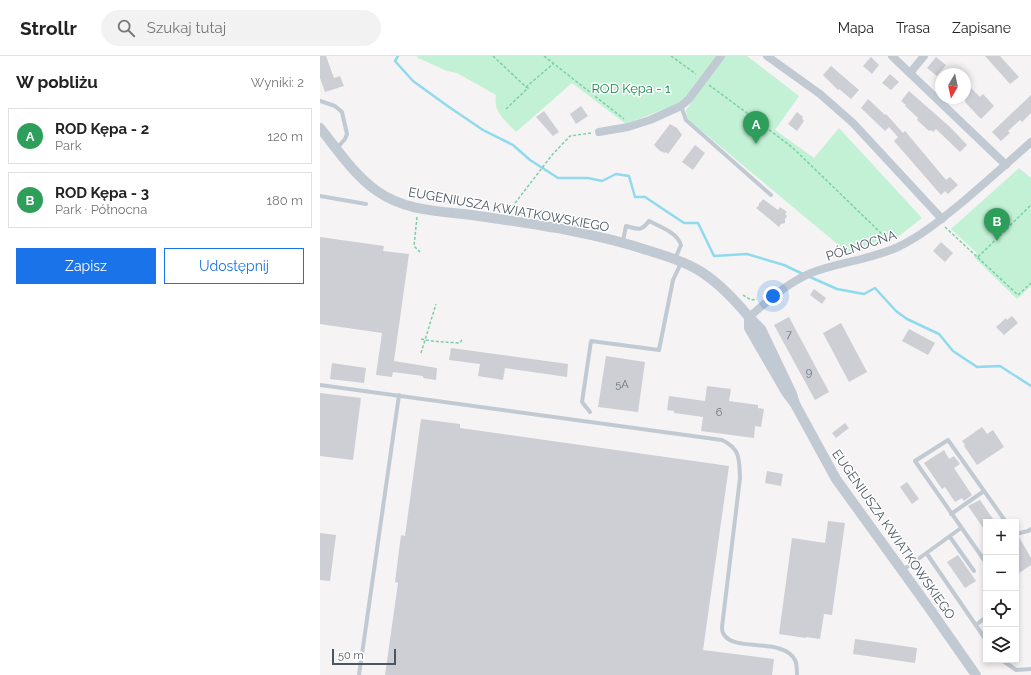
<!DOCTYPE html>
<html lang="pl">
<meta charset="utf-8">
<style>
:root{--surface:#fff;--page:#f2f2f2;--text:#222;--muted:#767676;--line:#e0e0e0;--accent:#1a73e8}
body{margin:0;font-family:Raleway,sans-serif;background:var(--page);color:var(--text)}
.controls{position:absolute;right:12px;bottom:12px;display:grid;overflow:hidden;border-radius:0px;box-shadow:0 2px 6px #0003}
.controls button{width:36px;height:36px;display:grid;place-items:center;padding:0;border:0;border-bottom:1px solid var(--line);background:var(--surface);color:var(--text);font:20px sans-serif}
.compass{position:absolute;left:615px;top:12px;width:36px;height:36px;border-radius:50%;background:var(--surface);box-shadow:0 2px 6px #0003;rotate:189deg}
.scale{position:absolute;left:12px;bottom:10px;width:64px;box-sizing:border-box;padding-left:4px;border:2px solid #4a5661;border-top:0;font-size:11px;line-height:14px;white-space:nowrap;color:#4a5661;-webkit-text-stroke:3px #fff;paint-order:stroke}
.you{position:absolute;left:453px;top:240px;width:14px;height:14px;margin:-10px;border:3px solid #fff;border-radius:50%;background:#1a73e8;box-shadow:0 0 0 6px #1a73e833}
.badge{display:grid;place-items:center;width:26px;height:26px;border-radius:50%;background:var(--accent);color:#fff;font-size:13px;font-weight:700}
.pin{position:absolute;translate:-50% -33px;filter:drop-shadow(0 1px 2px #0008)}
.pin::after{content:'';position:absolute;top:21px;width:14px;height:12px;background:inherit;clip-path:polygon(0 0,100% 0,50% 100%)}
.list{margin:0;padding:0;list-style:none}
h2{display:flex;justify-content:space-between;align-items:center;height:52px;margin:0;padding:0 16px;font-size:17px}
h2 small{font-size:13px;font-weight:400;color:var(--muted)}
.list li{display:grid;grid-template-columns:26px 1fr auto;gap:12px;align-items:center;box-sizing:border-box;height:56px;margin:0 8px 8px;padding:0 8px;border:1px solid var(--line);border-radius:0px}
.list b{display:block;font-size:15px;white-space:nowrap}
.list p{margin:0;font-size:13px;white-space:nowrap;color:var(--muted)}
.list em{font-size:13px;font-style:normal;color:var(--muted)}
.actions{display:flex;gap:8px;padding:12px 16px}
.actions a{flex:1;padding:9px 0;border:1px solid var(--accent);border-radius:0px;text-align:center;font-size:14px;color:var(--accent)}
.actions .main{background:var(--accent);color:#fff}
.icon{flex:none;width:22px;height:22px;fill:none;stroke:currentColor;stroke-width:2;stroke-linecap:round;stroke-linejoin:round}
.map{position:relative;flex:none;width:711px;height:619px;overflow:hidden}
header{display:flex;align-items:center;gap:24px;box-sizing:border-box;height:56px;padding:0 20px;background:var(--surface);border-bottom:1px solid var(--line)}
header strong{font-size:19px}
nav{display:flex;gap:22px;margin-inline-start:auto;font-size:14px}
.search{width:280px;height:36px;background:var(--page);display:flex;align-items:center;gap:10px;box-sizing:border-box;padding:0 14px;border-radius:22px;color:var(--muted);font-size:15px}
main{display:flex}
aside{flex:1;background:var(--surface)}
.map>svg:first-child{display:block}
.green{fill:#c3f1d5}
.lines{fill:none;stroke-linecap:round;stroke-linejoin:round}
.stream{stroke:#90daee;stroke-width:2.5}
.building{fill:#cdcfd5}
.path{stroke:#7ad0a6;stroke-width:1.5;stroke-dasharray:3 2;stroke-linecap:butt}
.service{stroke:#c1cad2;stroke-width:4}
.minor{stroke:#c1cad2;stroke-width:8}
.tertiary{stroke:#c1cad2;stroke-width:10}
.labels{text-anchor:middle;stroke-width:3;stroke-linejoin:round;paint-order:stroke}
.number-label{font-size:11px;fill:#6b747e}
.park-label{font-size:13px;fill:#17864f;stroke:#fff}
.street-label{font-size:13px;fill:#4a5661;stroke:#fff}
</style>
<header>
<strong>Strollr</strong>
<div class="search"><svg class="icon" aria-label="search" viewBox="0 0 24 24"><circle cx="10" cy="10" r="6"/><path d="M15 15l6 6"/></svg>Szukaj tutaj</div>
<nav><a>Mapa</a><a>Trasa</a><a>Zapisane</a></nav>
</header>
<main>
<aside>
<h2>W pobliżu<small>Wyniki: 2</small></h2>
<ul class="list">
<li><span class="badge" style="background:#2e9e5b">A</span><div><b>ROD Kępa - 2</b><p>Park</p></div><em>120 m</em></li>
<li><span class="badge" style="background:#2e9e5b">B</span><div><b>ROD Kępa - 3</b><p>Park · Północna</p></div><em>180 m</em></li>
</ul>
<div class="actions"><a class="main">Zapisz</a><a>Udostępnij</a></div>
</aside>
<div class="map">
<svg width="711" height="619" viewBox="0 0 711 619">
<rect width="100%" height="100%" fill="#f5f3f3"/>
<g class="green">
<path d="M 97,0 L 396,0 L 362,46 L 306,68 L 252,27 L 196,76 C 185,64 173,57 176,39 L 137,17 L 127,15 L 98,2 Z"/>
<polygon points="405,0 427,0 479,40 455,74 494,102 519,72 602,162 579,180 527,196 371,66 367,61 366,54"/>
<polygon points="699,112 711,122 711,230 697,243 654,201 657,197 631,173"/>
</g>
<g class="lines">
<g class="stream">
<polyline points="78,0 75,5 93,25 129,51 163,74 193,89 210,104 238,122 268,122 282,125 296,118 309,120 315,141 325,141 364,167 378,167 394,200 427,198 464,209 483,218"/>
<polyline points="490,221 517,233 544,238 555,232 576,255 587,263 619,278 633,295 657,311 680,310 711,330"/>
</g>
</g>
<g class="building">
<polygon points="0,0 6,0 14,22 20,20 24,30 5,36 0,22"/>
<polygon points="665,0 680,0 699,21 690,28"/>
<polygon points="551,1 559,9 552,18 543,10"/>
<polygon points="616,1 626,9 617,20 607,12"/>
<polygon points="511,10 539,34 531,43 519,33 518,34 503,19"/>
<polygon points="570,18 579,26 571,34 562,27"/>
<polygon points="645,26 660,41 663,38 674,50 661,63 645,46"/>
<polygon points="589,35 631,72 647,89 640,96 616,73 613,76 611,74 609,75 597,64 598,62 596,60 585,50 586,49 581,45"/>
<polygon points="711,39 711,57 702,66 700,64 688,75 690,77 681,85 672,76"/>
<polygon points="548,43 565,59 566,58 583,77 585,75 626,124 630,121 638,129 628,138 625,135 621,139 574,85 578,81 569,71 565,75 541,52"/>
<polygon points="261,50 268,60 256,68 250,58"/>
<polygon points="224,55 239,76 233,80 216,61"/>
<polygon points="477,56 483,61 482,63 484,65 477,75 468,68"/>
<polygon points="350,68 357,72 362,79 348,98 346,96 345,97 340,95 334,89"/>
<polygon points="375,89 385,97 373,114 362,106"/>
<polygon points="443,143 458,154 460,151 467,156 465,158 467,160 465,163 465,167 461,168 459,171 436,152 439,149 439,147 441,146"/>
<polygon points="0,181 64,190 63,195 89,198 74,305 117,312 116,324 103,322 103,320 73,316 72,321 56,319 62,277 0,268"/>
<polygon points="621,186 633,197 625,206 613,195"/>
<polygon points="494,233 506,242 502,248 490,239"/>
<polygon points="692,260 698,267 684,279 676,271 686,262 687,264"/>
<polygon points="469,261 509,336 495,344 454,269"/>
<polygon points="521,267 547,316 529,326 503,277"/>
<polygon points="589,273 615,287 608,299 582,285"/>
<polygon points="131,292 248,308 247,321 185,312 183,324 158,320 160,308 129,304"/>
<polygon points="286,300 325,306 318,356 278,351"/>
<polygon points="12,307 46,312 44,327 10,323"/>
<polygon points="387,330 411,333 409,345 438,349 438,352 444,353 441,371 435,370 434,382 381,375 383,361 354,357 354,355 347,354 349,340 385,345"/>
<polygon points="0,337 41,342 33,404 0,400"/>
<polygon points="101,363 140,368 140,372 409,410 383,594 454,603 452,619 65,619 78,527 75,526 81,479 85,480"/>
<polygon points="525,367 529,372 516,382 512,377"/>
<polygon points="662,371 667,378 673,374 684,391 657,409 644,390 645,389 642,385"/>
<polygon points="624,394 629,403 634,400 640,408 634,412 652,439 644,445 642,442 635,446 625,431 622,433 604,407"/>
<polygon points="447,415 463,418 461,430 445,427"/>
<polygon points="587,426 599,443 592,448 580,431"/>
<polygon points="660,444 675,466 666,466 666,476 648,450"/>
<polygon points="508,465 525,467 512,559 504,558 500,583 486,581 486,582 459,578 472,482 505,487"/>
<polygon points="0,477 16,479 10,525 0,524"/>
<polygon points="696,481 699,481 711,502 711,509 696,519"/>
<polygon points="638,499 656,525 645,532 627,506"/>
<polygon points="535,583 597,592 595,607 533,598"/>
</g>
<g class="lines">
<g class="path">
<polyline points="173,0 206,31 233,8"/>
<polyline points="224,0 304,63"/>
<polyline points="351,0 376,18"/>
<polyline points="389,29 427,57 473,92 564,180"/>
<polyline points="186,53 208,32 206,31"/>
<polyline points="189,155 232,99 250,80 271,77"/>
<polyline points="97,161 94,190 100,196"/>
<polyline points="625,171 698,239 711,227"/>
<polyline points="658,201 711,149"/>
<polyline points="423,239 431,244 437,243"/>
<path d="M 101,283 C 114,286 126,286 140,287 L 143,282"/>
<polyline points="101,297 116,248"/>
</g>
<g class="service">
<polyline points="0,45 15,50 22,56 27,78 25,83 17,92"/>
<polyline points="361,50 366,64 451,139"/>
<polyline points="0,140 46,148"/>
<path d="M 303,185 L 306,170 C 318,173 321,176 329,165 C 340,171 357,176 361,189 L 355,203"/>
<path d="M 0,329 L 402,384 C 421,393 419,404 420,422 L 402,571 C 402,574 403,578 405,580 C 416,595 464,582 475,604 C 477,608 477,615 477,619"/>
<polyline points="270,356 262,346 271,285 339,294 353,224 361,207"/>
<polyline points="631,458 664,435"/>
<polyline points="696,478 708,475 711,473"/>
<polyline points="630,481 654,515"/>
<polyline points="607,498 666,584"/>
<polyline points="666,499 662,501 595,405 628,384 686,466"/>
<polyline points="662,501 666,507"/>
<polyline points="583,514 641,472"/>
<polyline points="656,569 666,561"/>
<polyline points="682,604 696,614 711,613"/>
<polyline points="39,619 79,339"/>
</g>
<g class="minor">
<polyline points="447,0 500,38 533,67 622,163"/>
<polyline points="572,0 686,109"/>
<polyline points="590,17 604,0"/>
<polyline points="279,76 308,71 330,64 361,50 369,43 401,0"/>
<path d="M 429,261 C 448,245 467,227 491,217 C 519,206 550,204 578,191 C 603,179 624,161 645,144 C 667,125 689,106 711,86"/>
</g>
<g class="tertiary">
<path d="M 0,72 C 17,93 34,119 57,135 C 85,155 119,155 152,159 C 213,168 275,176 333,196 C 350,201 368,207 383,217 C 401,229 415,244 429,261"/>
<polyline points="475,348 472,338 441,273 429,261 429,272 466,336 475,348 516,423 607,549 656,619"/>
</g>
</g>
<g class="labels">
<g class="number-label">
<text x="469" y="282">7</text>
<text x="489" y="320">9</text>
<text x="302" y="332">5A</text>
<text x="399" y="360">6</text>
</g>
<g class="park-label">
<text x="311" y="37">ROD Kępa - 1</text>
</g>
<g class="street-label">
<text transform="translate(189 153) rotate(10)" y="5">EUGENIUSZA KWIATKOWSKIEGO</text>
<text transform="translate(541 189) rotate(-18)" y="5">PÓŁNOCNA</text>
<text transform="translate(574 478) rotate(55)" y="5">EUGENIUSZA KWIATKOWSKIEGO</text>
</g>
</g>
</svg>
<div class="controls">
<button>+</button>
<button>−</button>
<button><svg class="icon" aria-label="locate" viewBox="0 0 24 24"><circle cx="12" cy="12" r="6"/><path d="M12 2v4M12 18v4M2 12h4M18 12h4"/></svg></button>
<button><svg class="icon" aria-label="layers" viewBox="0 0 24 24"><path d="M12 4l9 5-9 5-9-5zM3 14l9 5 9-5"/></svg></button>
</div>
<svg class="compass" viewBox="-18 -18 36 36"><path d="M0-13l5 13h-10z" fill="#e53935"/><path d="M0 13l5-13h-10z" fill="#767676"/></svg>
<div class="scale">50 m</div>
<div class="you"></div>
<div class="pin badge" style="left:436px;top:88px;background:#2e9e5b">A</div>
<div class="pin badge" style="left:677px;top:185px;background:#2e9e5b">B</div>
</div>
</main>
